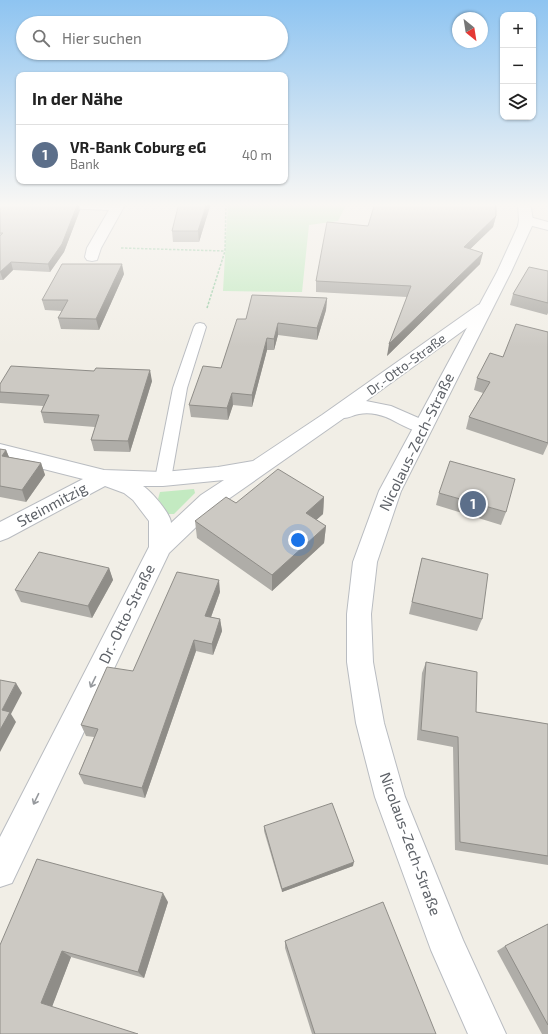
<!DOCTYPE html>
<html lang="de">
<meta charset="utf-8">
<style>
:root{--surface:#fff;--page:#f6f6f6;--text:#222;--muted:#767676;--line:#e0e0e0;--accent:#f63028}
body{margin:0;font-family:"Exo 2",sans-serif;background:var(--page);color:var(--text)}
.controls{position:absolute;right:12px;top:12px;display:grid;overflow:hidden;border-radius:8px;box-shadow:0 1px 3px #0004}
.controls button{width:36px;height:36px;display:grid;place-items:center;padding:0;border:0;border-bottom:1px solid var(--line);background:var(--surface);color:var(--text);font:20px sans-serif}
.compass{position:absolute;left:452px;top:12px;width:36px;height:36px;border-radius:50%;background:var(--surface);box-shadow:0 1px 3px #0004;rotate:150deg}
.you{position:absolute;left:298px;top:540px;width:14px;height:14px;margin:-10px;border:3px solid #fff;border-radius:50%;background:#1a73e8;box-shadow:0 0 0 6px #1a73e833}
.badge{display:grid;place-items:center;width:26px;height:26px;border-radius:50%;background:var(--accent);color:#fff;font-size:13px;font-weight:700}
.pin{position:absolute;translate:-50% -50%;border:2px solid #fff;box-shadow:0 1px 4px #0006}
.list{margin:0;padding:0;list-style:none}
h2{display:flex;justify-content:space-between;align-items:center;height:52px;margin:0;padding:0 16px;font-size:17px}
h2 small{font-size:13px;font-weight:400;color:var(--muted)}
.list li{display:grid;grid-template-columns:26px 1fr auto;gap:12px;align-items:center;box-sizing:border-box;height:60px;padding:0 16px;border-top:1px solid var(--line)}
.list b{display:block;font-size:15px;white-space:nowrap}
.list p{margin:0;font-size:13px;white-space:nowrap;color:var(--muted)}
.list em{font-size:13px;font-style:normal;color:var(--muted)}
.icon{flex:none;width:22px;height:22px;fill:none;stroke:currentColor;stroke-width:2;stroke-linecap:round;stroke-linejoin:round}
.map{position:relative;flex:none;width:548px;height:1034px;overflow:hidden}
.search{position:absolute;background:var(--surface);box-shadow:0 1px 3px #0004;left:16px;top:16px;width:272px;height:44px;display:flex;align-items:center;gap:10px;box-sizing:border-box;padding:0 14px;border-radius:22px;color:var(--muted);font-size:15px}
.panel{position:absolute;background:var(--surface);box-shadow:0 1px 3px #0004;left:16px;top:72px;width:272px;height:112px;border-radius:8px}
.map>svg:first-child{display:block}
.green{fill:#c3eac1}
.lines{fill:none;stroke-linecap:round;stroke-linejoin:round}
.service-casing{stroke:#b9bcc1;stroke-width:2}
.minor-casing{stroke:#b9bcc1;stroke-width:2}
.tertiary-casing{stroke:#b9bcc1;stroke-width:2}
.path{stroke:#99cca6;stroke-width:1.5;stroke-dasharray:2.5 1.5;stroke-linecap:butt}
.service{fill:#fff;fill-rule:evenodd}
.minor{fill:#fff;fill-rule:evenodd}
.tertiary{fill:#fff;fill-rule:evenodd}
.wall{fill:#afada8}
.shaded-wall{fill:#8f8d88}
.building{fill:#ccc9c3;stroke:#8f8d88}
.oneway{stroke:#96999d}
.labels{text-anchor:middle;stroke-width:3.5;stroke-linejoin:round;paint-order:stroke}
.far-street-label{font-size:13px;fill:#5e6268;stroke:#fff}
.street-label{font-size:15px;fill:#5e6268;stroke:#fff}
</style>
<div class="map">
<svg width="548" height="1034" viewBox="0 0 548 1034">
<rect width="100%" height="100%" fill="#f1eee6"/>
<g class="green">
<polygon points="228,203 347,203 338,221 309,225 302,292 223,291"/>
<polygon points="194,489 195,493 174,514 168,514 158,499 160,492"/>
</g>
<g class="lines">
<defs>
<polygon id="service" points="200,323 204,324 206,327 187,388 171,479 168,483 163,484 158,483 155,479 173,388 194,327 196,324"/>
<g id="minor">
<polygon points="36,203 126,203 101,248 97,260 92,261 87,260 85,257 87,248 109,210 42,207 38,206"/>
<polygon points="526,216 548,222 548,230 521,223 519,220 521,217"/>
<path d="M 484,303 L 490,305 L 492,308 L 490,311 L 366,401 L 391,406 L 430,423 L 433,427 L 430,431 C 415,435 400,423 386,417 C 378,414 368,412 359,414 C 353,415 349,418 344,418 L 217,507 L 169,553 L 12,883 L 0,887 L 0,837 L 149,547 L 149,521 L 133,500 L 124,493 L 105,486 L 8,538 L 0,541 L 0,522 L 83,479 L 0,458 L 0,444 L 104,470 L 163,472 L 218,467 L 253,461 L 322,415 L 478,305 ZM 224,480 L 201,495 L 171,523 C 171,514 151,491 143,486 L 163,486 Z"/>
</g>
<polygon id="tertiary" points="518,203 530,203 533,220 532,226 511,272 401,491 377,562 371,614 373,662 384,723 405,797 463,940 506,1034 468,1034 431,950 375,797 356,723 347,662 347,614 353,562 379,491 497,272 518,226 519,220"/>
</defs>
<use href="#service" class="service-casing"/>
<use href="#minor" class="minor-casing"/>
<use href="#tertiary" class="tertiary-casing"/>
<g class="path">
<polyline points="121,248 225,251"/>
<polyline points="207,308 225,251 226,203"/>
</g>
<use href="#service" class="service"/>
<use href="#minor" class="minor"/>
<use href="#tertiary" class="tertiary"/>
</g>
<g class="wall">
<polygon points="0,203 80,210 64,252 50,272 13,270 3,280 0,280"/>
<polygon points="211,203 199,242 173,242 172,231"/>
<polygon points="496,216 493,227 470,249 480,264 387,356 407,297 316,292 316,281 368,226"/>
<polygon points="548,271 548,313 547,315 510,305 513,294"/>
<polygon points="124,274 99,330 61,329 58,318 62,311 45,310 42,300"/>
<polygon points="327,298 326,310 317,340 278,335 274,350 267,350 252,407 233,405 228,420 191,417 189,405 221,368 246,319"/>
<polygon points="548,332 548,444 543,455 466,429 469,417 483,393 474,390 477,378 503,357"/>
<polygon points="152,381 130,452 94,451 91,440 95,427 44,423 41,412 43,406 0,403 0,384"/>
<polygon points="0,449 6,450 9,457 41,463 45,475 26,502 0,497"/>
<polygon points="439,493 506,512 501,525 436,505"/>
<polygon points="324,497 323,514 316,520 326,526 324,543 272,591 197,538 195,521 236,503"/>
<polygon points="422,558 482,619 477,631 409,614"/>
<polygon points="109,568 113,580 92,618 21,602 15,590"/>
<polygon points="220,592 211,617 220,619 222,631 213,655 196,651 145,798 84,784 79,774 94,737 86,736 81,725 133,671"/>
<polygon points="426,662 476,712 548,724 548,865 455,850 453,747 417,740 422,673"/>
<polygon points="264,826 353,866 282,892 264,831"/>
<polygon points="168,902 144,978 71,957 52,1006 0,1034 0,945"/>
<polygon points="548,924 548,1034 542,1034 497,951 505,946"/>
<polygon points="285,941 436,1034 312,1034 285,948"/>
</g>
<g class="shaded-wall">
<polygon points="78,203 80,210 64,252 50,272 48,264"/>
<polygon points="207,203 211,203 199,242 198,231"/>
<polygon points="496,216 493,227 461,258 464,247"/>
<polygon points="483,253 480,264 387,356 389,344"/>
<polygon points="11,262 13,270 3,280 0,272"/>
<polygon points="122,264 124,274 99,330 96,319"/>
<polygon points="327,298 326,310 317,340 317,328"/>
<polygon points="278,323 278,335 274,350 274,339"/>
<polygon points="267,338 267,350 252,407 252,395"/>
<polygon points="150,370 152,381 130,452 128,441"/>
<polygon points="232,393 233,405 228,420 227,408"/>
<polygon points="6,450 11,462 2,456"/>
<polygon points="41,463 45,475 26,502 22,490"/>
<polygon points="324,497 323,514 305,530 306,513"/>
<polygon points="326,526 324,543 272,591 272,575"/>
<polygon points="109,568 113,580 92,618 88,606"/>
<polygon points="219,580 220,592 207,628 205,616"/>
<polygon points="220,619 222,631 213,655 212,644"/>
<polygon points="194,640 196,651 145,798 142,788"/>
<polygon points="16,683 22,693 11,714 16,722 0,752 0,730 2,710"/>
<polygon points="354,862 353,866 282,892 282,889"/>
<polygon points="163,893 168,902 144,978 138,972"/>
<polygon points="62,951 71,957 52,1007 41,1003"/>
</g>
<g class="building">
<polygon points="0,203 78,203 62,244 48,264 11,262 0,272 0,236 3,233 0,233"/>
<polygon points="179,203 207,203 198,231 172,231"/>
<polygon points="375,203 496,203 496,216 464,247 483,253 389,344 411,286 316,281 327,222 368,226"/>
<polygon points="62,264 122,264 96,319 58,318 68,300 42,300"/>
<polygon points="529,267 548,271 548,303 513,294"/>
<polygon points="252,295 327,298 317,328 278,323 274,339 267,338 252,395 232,393 227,408 189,405 203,366 221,368 237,319 246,319"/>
<polygon points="516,324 548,332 548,443 469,417 490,382 477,378 490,353 503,357"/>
<polygon points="11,366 94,371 96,368 150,370 128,441 91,440 99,415 41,412 49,395 0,392 0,384"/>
<polygon points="0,449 6,450 2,456 41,463 22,490 0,486"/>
<polygon points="450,461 515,479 506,512 439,493"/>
<polygon points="278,469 324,497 306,513 326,526 272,575 195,521 226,497 236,503"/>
<polygon points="39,552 109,568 88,606 15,590"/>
<polygon points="422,558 488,574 482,619 412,602"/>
<polygon points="177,572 219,580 205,616 220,619 212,644 194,640 142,788 79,774 98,729 81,725 107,667 133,671"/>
<polygon points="426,662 477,672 476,712 548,724 548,856 460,842 458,737 421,730"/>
<polygon points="0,680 16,683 2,710 10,712 0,730"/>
<polygon points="332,803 354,862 282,889 264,826"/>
<polygon points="37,859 163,893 138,972 62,951 41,1003 138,1034 0,1034 0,945"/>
<polygon points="383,902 436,1034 315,1034 285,941"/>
<polygon points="548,924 548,1025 505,946"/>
</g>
<defs><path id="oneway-shaft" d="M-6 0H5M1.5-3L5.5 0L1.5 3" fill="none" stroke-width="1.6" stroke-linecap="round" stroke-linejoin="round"/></defs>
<g class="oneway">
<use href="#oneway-shaft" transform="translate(93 682) rotate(116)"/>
<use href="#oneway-shaft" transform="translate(36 799) rotate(116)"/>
</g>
<linearGradient id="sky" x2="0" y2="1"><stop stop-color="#8ec4f1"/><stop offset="0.59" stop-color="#f9f7f4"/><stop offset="1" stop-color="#f9f7f4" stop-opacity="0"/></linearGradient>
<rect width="548" height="347" fill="url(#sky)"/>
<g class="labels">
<g class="far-street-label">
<text transform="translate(406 364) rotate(-36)" y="5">Dr.-Otto-Straße</text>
</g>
<g class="street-label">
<text transform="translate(417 442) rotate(-64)" y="5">Nicolaus-Zech-Straße</text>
<text transform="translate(52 505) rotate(-28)" y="5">Steinmitzig</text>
<text transform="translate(127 614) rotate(-64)" y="5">Dr.-Otto-Straße</text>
<text transform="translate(410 844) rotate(70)" y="5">Nicolaus-Zech-Straße</text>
</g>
</g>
</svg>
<div class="controls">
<button>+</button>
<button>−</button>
<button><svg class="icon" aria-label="layers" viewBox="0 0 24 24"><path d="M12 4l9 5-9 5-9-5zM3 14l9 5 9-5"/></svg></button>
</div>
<svg class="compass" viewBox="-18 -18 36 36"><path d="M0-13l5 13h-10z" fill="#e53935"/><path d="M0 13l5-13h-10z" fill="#767676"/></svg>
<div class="you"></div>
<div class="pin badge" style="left:473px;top:504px;background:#5c6f8a">1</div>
<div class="search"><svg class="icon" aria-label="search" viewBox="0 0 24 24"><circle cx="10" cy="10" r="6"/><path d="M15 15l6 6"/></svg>Hier suchen</div>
<section class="panel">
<h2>In der Nähe<small></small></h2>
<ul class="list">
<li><span class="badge" style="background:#5c6f8a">1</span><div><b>VR-Bank Coburg eG</b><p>Bank</p></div><em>40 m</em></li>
</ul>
</section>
</div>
